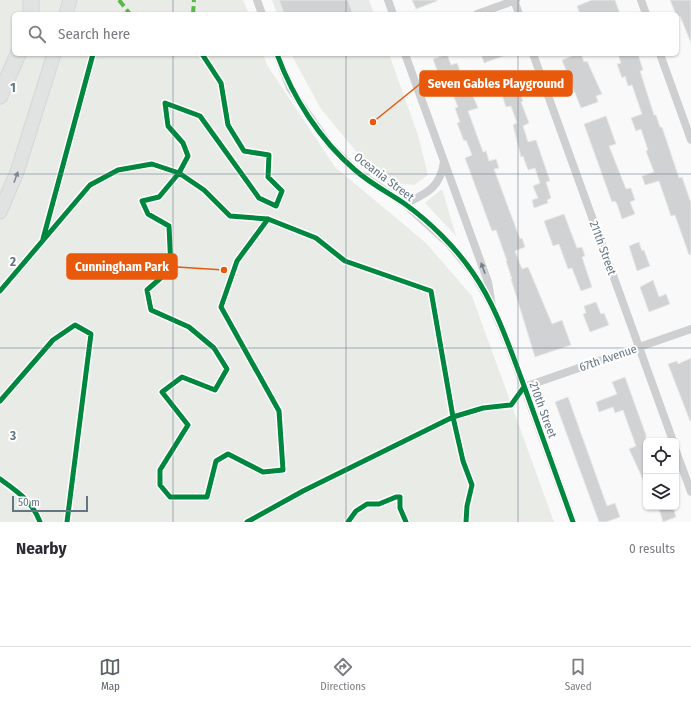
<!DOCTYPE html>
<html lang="en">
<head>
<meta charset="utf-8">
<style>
  :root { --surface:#fff; --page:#f7f7f7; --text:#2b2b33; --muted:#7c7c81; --line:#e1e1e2; --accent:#5c6169 }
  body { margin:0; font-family:"Fira Sans Condensed",sans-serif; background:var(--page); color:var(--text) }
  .controls { position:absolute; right:12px; bottom:12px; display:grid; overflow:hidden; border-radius:6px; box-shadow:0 1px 3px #0004 }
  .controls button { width:36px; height:36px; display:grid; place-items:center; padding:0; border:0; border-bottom:1px solid var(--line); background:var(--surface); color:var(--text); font:20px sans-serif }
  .scale { position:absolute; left:12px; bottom:10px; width:76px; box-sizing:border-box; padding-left:4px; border:2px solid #657683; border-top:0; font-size:11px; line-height:14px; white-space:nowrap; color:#657683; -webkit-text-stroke:3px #fff; paint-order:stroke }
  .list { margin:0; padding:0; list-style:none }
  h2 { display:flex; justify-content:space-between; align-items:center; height:52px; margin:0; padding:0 16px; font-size:17px }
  h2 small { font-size:13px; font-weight:400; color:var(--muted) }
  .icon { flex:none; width:22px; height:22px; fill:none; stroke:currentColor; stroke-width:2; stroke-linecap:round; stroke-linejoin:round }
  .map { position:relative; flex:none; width:691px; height:522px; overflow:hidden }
  .search { position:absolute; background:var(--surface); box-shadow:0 1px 3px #0004; left:12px; right:12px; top:12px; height:44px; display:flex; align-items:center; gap:10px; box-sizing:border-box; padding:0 14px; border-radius:6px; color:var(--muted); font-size:15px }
  .sheet { height:124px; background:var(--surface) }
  nav { display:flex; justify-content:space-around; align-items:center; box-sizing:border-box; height:56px; border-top:1px solid var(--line); background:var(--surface); font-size:11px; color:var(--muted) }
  nav a { display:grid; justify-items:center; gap:2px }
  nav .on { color:var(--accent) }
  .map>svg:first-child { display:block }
  .built { fill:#e8e9e9 }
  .green { fill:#e8ebe6 }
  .building { fill:#d0d2d3; stroke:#e8e8e8 }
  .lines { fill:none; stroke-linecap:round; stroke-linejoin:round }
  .primary-casing { stroke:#d5d6d7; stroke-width:15 }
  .highway-casing { stroke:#d5d6d6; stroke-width:17 }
  .street { stroke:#cecfd0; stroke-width:8 }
  .primary { stroke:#e1e2e2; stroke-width:13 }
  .highway { stroke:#e1e2e2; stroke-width:15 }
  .quiet { stroke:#58b947; stroke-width:4; stroke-dasharray:8 4; stroke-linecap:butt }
  .cycleway-casing { stroke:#fff; stroke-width:8 }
  .cycleway { stroke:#00873e; stroke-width:5 }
  .oneway { fill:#7e8c96 }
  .oneway2 { fill:#707f8b }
  .grid { fill:none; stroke:#657683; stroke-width:1; stroke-opacity:0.55 }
  .labels { text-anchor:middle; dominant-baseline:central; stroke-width:4; stroke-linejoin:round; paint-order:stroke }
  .street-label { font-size:12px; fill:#657683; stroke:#fff }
  .grid-label { font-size:13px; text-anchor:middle; font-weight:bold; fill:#657683; stroke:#fff; stroke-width:4; stroke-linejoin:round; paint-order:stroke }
  .leader { fill:none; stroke:#e8590c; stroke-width:1.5 }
  .callout-dot { fill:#e8590c; stroke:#fff; stroke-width:1.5 }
  .callout { fill:#e8590c; stroke:#e8590c; stroke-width:1.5 }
  .callout-label { font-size:13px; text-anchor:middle; font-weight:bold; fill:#fff }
</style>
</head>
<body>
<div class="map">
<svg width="691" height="522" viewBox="0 0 691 522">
  <rect width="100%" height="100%" fill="#f9f9f9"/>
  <path class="built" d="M272,0H369L374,14H277Z"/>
  <path class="green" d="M0,0H243L249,14H14V54H263L267,65L335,167L426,243L472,296L554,522H0Z
    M291,54H389L418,135L428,175L414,185L395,183L360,156L321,109Z
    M442,189L456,236L425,203Z"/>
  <path class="building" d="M279,0H348L353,14H284Z
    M412,0H437V1L416,9Z
    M592,0H615L620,14H580L577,6Z
    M670,0H691V43L680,16L677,17Z
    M447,54L451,65L457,63L460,71L454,73L460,91L491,79L494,89L473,96L478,108L468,111L483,152L486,151L489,161L496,159L499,168L494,169L520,239L522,238L525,247L515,251L522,269L528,267L552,324L562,320L571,345L535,357L511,279H512L506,261H507L496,230L492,231L486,215L465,158L472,155L466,140L464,141L457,123L460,122L455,108L458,107L449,85L443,87L433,59Z
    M481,54H506V55L484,63Z
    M577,54H581L584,62L587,61L602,94L596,96L598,102L581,108L562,60Z
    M618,54H638L643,70L640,71L654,115H656L660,127H662L679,178L682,177L691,203V254L689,255L675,215L671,216L659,181L645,185L642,176L654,172L646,151L648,150L641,129L636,131L631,118L642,114L632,85L628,86L625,76L622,78L617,64L621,63Z
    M514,77L517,85L520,84L523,92L520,93L523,101L521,102L529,123L523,126L528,142L536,140L550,181L546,182L551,198L547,200L548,203L534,208L532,200L538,198L533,186L540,183L535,168L528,170L523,156L521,157L513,125L517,123L511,106L506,107L498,83Z
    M606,116L616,144L609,146L626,189L631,188L635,200L630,202L635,214L622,219L617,204L615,201L612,202L584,124Z
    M564,214L577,248L582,247L585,256L582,257L592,287L581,291L572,268L568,269L559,244L553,246L544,221Z
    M639,242L642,251L644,250L650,266L637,271L629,246Z
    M653,280L659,297L666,294L670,304L649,312L640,287Z
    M596,302L601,314L604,313L609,325L590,332L583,314L586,313L584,306Z
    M691,358V421H690L668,364L677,361L678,364Z
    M625,377L646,435V486L629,449L636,446L623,410L615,413L613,407L599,412L596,402L617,394L612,382Z
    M568,397L607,506L615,503L620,517L606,522H599L555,402Z
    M665,507H673L676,517L663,522L659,509Z"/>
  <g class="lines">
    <g class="primary-casing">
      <path id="primary" d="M66,14L70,0
        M0,212L17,172L54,54"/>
    </g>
    <g class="highway-casing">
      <path id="highway" d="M31,14V0
        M0,96L18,54"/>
    </g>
    <path class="street" d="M257,0L262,14
      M388,0L393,14
      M514,0L519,14
      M641,0L646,14
      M477,14L516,0
      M277,54L290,88L328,143L356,171L405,204L449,244L473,273L490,302
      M405,54L488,282L492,306L509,346L573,522
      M533,54L673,441
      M660,54L691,140
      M405,204C427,193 440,188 444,162
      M524,387L691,329
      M676,451L691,492"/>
    <use href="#primary" class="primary"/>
    <use href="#highway" class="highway"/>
    <path class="quiet" d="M119,0L130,14
      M193,14L194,0"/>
    <g class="cycleway-casing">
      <path id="cycleway" d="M202,54L221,83L228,125L244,151L269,155L268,177L282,191L276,206L259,198L200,116L165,103L168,126L183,143L188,156L179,173L159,197L142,201L148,214L169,226L171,269L147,290L151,310L189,327L214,348L227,369L215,390L182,377L162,392L188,425L160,470V485L170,497H207L216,461L228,454L263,472L283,470L279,411L221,307L237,261L268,219
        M277,54C293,98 320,140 355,170C371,184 389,193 405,204C430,222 456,248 473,273C496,306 509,346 523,383C540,429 556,476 573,522
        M43,239L93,54
        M0,291L90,185L118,170L152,164L179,173L204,190L230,216L268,219L316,238L345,261L431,291L453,417L463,461L472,485L467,506L466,522
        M0,401L53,340L75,325L91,334L67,522
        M0,479C18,492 32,501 40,522
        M247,522L303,491L453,417L483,408L511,405L524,387
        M348,522L356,511L367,504H379L396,497H400V508L406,522"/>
    </g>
    <use href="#cycleway" class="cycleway"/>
  </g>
  <defs><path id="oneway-solid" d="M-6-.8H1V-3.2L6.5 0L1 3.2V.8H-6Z"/></defs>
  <use class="oneway" href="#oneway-solid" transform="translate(16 177) rotate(-70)"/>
  <use class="oneway2" href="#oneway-solid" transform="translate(483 268) rotate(-110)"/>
  <path class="grid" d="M173,0V14M346,0V14M518,0V14M173,54V522M346,54V522M518,54V522M0,174H691M0,348H691"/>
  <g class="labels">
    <g class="street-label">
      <text transform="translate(384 177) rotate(37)">Oceania Street</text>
      <text transform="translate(603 248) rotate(70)">211th Street</text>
      <text transform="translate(608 358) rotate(-19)">67th Avenue</text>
      <text transform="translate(543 410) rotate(70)">210th Street</text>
    </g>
  </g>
  <g class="grid-label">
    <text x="13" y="92">1</text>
    <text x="13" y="266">2</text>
    <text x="13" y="440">3</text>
  </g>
  <path class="leader" d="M373 122L420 84M224 270L177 267"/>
  <g class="callout-dot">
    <circle cx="373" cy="122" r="4"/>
    <circle cx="224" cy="270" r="4"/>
  </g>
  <g class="callout">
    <rect x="420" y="71" width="152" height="25" rx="4"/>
    <rect x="67" y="254" width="110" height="25" rx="4"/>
  </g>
  <g class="callout-label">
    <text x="496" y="88">Seven Gables Playground</text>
    <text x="122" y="271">Cunningham Park</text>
  </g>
</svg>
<div class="controls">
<button><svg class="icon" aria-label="locate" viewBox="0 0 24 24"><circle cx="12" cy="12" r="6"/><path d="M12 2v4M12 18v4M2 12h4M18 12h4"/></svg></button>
<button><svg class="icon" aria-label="layers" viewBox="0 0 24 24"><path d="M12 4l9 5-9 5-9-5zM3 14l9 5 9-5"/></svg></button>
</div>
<div class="scale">50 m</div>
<div class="search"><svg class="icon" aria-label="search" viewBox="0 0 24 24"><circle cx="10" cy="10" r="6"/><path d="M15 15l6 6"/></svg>Search here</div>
</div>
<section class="sheet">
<h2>Nearby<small>0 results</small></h2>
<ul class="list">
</ul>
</section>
<nav>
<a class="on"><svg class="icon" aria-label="map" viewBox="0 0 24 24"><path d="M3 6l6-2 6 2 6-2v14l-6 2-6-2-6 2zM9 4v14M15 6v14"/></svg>Map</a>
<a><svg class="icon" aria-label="directions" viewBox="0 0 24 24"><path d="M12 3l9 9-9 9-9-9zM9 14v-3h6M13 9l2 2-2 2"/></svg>Directions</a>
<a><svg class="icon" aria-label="saved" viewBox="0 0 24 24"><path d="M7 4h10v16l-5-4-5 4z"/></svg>Saved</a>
</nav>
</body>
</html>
